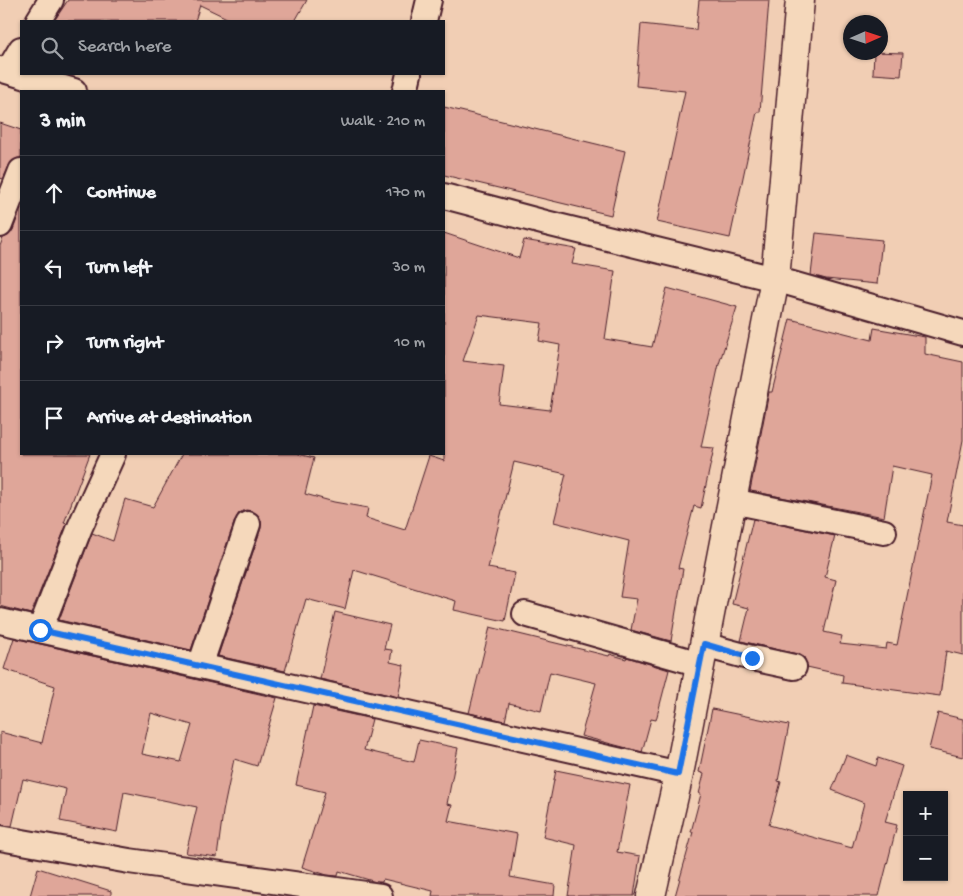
<!DOCTYPE html>
<html lang="en">
<head>
<meta charset="utf-8">
<style>
  :root { --surface:#171b24; --page:#242831; --text:#f1f3f6; --muted:#9ea1a6; --line:#363941 }
  body { margin:0; font-family:"Gochi Hand",sans-serif; background:var(--page); color:var(--text) }
  .controls { position:absolute; right:15px; bottom:15px; display:grid; overflow:hidden; border-radius:0px; box-shadow:0 1px 4px #0004 }
  .controls button { width:45px; height:45px; display:grid; place-items:center; padding:0; border:0; border-bottom:1px solid var(--line); background:var(--surface); color:var(--text); font:25px sans-serif }
  .compass { position:absolute; left:843px; top:15px; width:45px; height:45px; border-radius:50%; background:var(--surface); box-shadow:0 1px 4px #0004; rotate:87deg }
  .stop { position:absolute; width:15px; height:15px; margin:-11px; border:4px solid #1a73e8; border-radius:50%; background:#fff }
  .stop.end { background:#1a73e8; border-color:#fff; box-shadow:0 1px 5px #0008 }
  .list { margin:0; padding:0; list-style:none }
  h2 { display:flex; justify-content:space-between; align-items:center; height:65px; margin:0; padding:0 20px; font-size:21px }
  h2 small { font-size:16px; font-weight:400; color:var(--muted) }
  .list li { display:grid; grid-template-columns:32px 1fr auto; gap:15px; align-items:center; box-sizing:border-box; height:75px; padding:0 20px; border-top:1px solid var(--line) }
  .list b { display:block; font-size:19px; white-space:nowrap }
  .list em { font-size:16px; font-style:normal; color:var(--muted) }
  .icon { flex:none; width:28px; height:28px; fill:none; stroke:currentColor; stroke-width:2; stroke-linecap:round; stroke-linejoin:round }
  .map { position:relative; flex:none; width:963px; height:896px; overflow:hidden }
  .search { position:absolute; background:var(--surface); box-shadow:0 1px 4px #0004; left:20px; top:20px; width:425px; height:55px; display:flex; align-items:center; gap:12px; box-sizing:border-box; padding:0 18px; border-radius:0px; color:var(--muted); font-size:19px }
  .panel { position:absolute; background:var(--surface); box-shadow:0 1px 4px #0004; left:20px; top:90px; width:425px; height:365px; border-radius:0px }
  .map>svg:first-child { display:block }
  .building { fill:#dfa699; stroke:#4a1f2b; fill-rule:evenodd }
  .lines { fill:none; stroke-linecap:round; stroke-linejoin:round }
  .street-casing { stroke:#4a1f2b; stroke-width:28 }
  .secondary-casing { stroke:#4a1f2b; stroke-width:31 }
  .street { stroke:#f5d8bb; stroke-width:24 }
  .secondary { stroke:#f5d8bb; stroke-width:28 }
  .route { stroke:#1a73e8; stroke-width:6 }
</style>
</head>
<body>
<div class="map">
<svg width="963" height="896" viewBox="0 0 963 896">
  <rect width="100%" height="100%" fill="#f1ceb4"/>
  <filter id="ink" filterUnits="userSpaceOnUse"><feTurbulence type="fractalNoise" baseFrequency=".02" numOctaves="2"/><feDisplacementMap in="SourceGraphic" scale="10" xChannelSelector="R" yChannelSelector="G"/><feConvolveMatrix kernelMatrix="1 2 1 2 8 2 1 2 1" color-interpolation-filters="sRGB"/></filter>
  <g filter="url(#ink)">
    <path class="building" d="M68,0H307L295,21H233L200,5L195,21H54Z
      M699,0H769L760,112H757L730,238L657,222L685,91L636,86L641,24L696,30Z
      M874,52L903,53L901,76L873,74Z
      M444,107L625,151L611,215L444,175Z
      M0,123L21,130V158L12,161L3,179L0,178Z
      M21,208V454H90L64,523L67,524L31,614L0,606V246L3,238L9,235L13,230Z
      M444,233L519,258L524,240L576,249L572,264L615,271L605,339L652,347L667,288L737,307L719,364L701,447L714,448L701,508L694,506L678,568L683,569L671,641L631,630L637,599L620,597L629,541L554,522L566,474L514,462L488,568L515,573L505,621L454,610L456,601L354,570L345,609L306,599L285,671L218,656L261,528V521L258,515L252,511L246,510L239,513L235,520L191,650L59,620L92,533L113,541L125,499L153,507L182,454H298L314,458L305,494L334,502L368,508L366,518L405,530L429,456L444,461ZM479,315L542,323L539,341L560,345L550,410L499,404L504,366L463,361Z
      M816,233L882,240L877,284L826,279L811,275Z
      M790,319L872,340L874,328L925,337V354L963,362V440L947,522L963,525V655L946,651L940,696L842,683L843,675L807,667L804,657L797,654L741,641L749,608L732,604L753,519L835,536L825,577L836,580L824,632L842,636L840,644L886,649L887,643L897,645L932,475L892,466L884,517L750,491L769,392H772Z
      M335,612L390,625L384,649L392,650L390,662L404,665L398,697L320,679Z
      M490,627L609,656L610,654L626,659L627,657L669,670L656,720L651,719L642,752L581,736L596,683L550,672L541,711L509,703L505,721L469,713Z
      M14,638L277,698L257,766L234,759L223,812L217,857L186,853L197,807L124,792L117,832L60,821L66,789L23,779L12,826L0,825V732L42,743L55,686L4,669ZM151,713L192,725L181,762L142,754Z
      M313,706L372,719L364,750L414,762L419,740L458,748L447,804L452,805L448,821L517,834L510,877L555,885L554,896H432L433,891L383,879L382,882H376L339,871L338,876L327,875L302,867L325,792L296,785Z
      M712,709L789,725L778,781L781,782L769,825L852,848L864,803L832,790L846,755L876,766L878,758L902,766L885,822L897,825L879,896H675L693,832H691L701,794H699L704,774L699,772Z
      M938,713L963,719V757L929,749Z
      M556,770L630,785L617,852L640,856L634,896H568L576,845L543,837Z
      M38,868L111,891V896H30Z"/>
    <g class="lines">
      <g class="street-casing">
        <path id="street" d="M38,21L51,0
          M424,21L429,0
          M0,69L74,91
          M8,71L21,49
          M405,91L409,74
          M444,196L546,223L775,279L963,333
          M0,225L21,171
          M732,501L884,532
          M525,614L700,664
          M0,621L679,774
          M40,630L80,527L113,454
          M704,645L752,658L794,667
          M200,666L248,524
          M0,838L129,861L380,896"/>
      </g>
      <g class="secondary-casing">
        <path id="secondary" d="M651,896L679,774L775,279L800,0"/>
      </g>
      <use href="#street" class="street"/>
      <use href="#secondary" class="secondary"/>
    </g>
  </g>
  <g class="lines" filter="url(#ink)">
    <path class="route" d="M40,630L678,774L704,644L752,658"/>
  </g>
</svg>
<div class="controls">
<button>+</button>
<button>−</button>
</div>
<svg class="compass" viewBox="-18 -18 36 36"><path d="M0-13l5 13h-10z" fill="#e53935"/><path d="M0 13l5-13h-10z" fill="#9ea1a6"/></svg>
<div class="stop" style="left:40px;top:630px"></div>
<div class="stop end" style="left:752px;top:658px"></div>
<div class="search"><svg class="icon" aria-label="search" viewBox="0 0 24 24"><circle cx="10" cy="10" r="6"/><path d="M15 15l6 6"/></svg>Search here</div>
<section class="panel">
<h2>3 min<small>Walk · 210 m</small></h2>
<ul class="list">
<li><svg class="icon" aria-label="ahead" viewBox="0 0 24 24"><path d="M12 20V5M6 11l6-6 6 6"/></svg><div><b>Continue</b></div><em>170 m</em></li>
<li><svg class="icon" aria-label="left" viewBox="0 0 24 24"><path d="M17 20v-9H6M10 6l-5 5 5 5"/></svg><div><b>Turn left</b></div><em>30 m</em></li>
<li><svg class="icon" aria-label="right" viewBox="0 0 24 24"><path d="M7 20v-9h11M14 6l5 5-5 5"/></svg><div><b>Turn right</b></div><em>10 m</em></li>
<li><svg class="icon" aria-label="arrive" viewBox="0 0 24 24"><path d="M6 21V4h12l-3 4 3 4H6"/></svg><div><b>Arrive at destination</b></div></li>
</ul>
</section>
</div>
</body>
</html>
